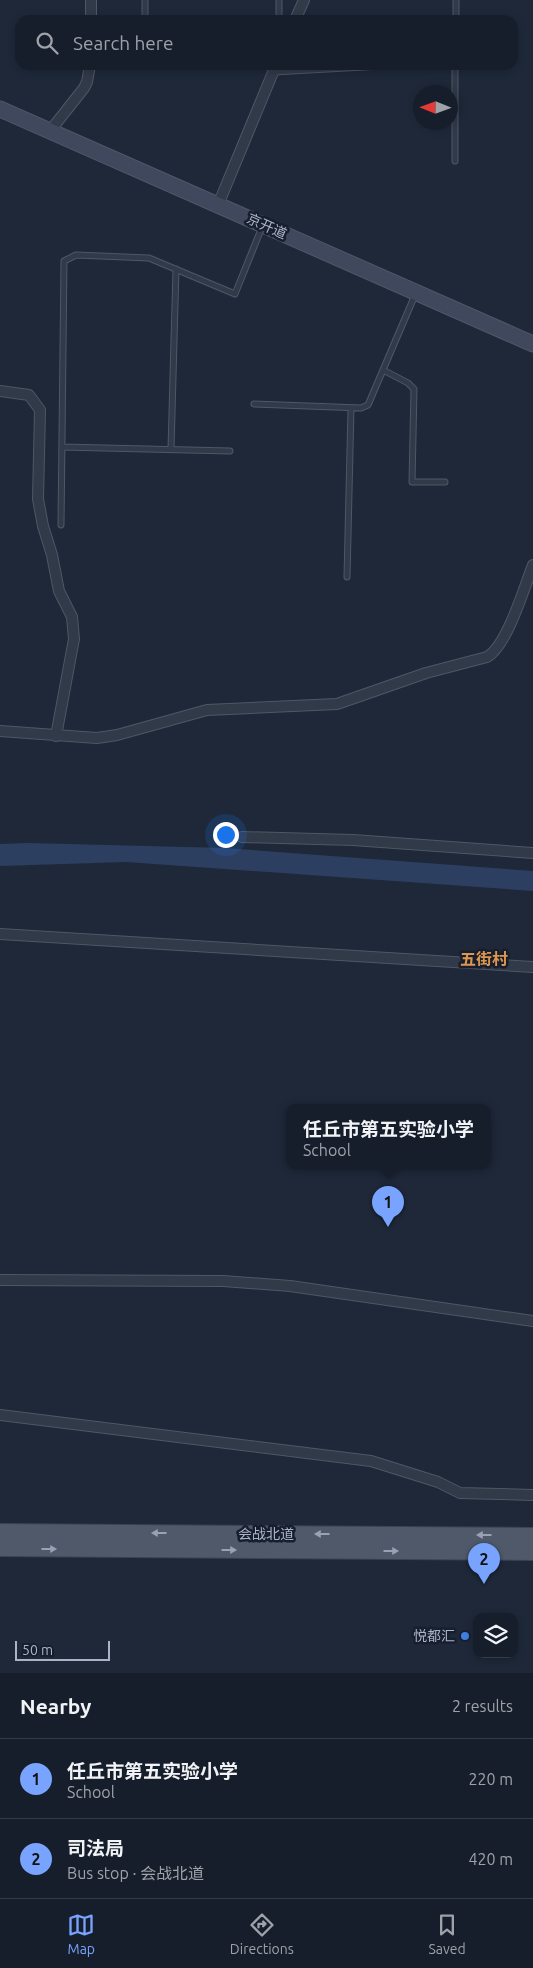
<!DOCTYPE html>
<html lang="en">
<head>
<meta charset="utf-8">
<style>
  :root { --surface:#161e2b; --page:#232b37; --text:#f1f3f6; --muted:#9ea2a9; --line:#353c47; --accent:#78a3ff }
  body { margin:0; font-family:Ubuntu,"Noto Sans SC",sans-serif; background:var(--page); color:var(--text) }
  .controls { position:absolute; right:15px; bottom:15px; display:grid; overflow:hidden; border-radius:10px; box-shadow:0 2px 8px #0003 }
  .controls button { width:45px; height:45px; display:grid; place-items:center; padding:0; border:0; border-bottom:1px solid var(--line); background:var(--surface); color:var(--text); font:25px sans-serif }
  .compass { position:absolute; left:413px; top:85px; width:45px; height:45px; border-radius:50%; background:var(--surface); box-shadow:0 2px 8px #0003; rotate:271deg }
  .scale { position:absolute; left:15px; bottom:12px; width:95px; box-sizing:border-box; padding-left:5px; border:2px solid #abb4c6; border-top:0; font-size:14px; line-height:18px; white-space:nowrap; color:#abb4c6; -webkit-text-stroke:4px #171f2e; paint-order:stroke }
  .you { position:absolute; left:225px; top:834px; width:18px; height:18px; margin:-12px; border:4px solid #fff; border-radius:50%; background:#1a73e8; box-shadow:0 0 0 8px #1a73e833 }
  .badge { display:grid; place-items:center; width:32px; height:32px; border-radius:50%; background:var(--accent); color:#111; font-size:16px; font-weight:700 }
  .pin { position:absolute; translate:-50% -41px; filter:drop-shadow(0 1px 2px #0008) }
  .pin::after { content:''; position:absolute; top:26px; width:18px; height:15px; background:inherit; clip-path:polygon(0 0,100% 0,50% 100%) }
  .popup { position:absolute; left:286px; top:1104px; width:205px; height:65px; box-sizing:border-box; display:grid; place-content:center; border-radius:10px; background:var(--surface); filter:drop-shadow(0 1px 4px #0005); font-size:16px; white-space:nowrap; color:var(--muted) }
  .popup b { font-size:19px; color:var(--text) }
  .popup::after { content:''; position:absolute; left:50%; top:100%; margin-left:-10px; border:10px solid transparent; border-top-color:var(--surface) }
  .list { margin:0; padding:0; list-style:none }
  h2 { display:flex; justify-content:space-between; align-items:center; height:65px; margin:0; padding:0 20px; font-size:21px }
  h2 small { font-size:16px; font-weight:400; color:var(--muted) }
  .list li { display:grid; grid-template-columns:32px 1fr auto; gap:15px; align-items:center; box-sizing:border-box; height:80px; padding:0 20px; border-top:1px solid var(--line) }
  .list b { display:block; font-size:19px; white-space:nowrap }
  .list p { margin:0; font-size:16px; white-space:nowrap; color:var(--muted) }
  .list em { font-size:16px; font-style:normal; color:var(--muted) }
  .icon { flex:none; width:28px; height:28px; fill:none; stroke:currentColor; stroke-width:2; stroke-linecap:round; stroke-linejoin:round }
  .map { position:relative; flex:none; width:533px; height:1673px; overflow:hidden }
  .search { position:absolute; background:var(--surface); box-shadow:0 2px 8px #0003; left:15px; right:15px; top:15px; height:55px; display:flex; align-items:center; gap:12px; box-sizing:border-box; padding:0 18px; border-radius:15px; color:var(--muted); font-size:19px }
  .sheet { height:225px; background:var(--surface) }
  nav { display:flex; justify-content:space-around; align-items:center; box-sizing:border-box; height:70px; border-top:1px solid var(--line); background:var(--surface); font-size:14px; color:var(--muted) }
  nav a { display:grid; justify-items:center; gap:2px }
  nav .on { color:var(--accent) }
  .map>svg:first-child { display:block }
  .water { fill:#2d3f60 }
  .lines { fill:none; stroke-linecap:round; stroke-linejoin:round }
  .service-casing { stroke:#4f5767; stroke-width:7 }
  .minor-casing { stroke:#4f5767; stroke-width:12 }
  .secondary-casing { stroke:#4f5767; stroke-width:17 }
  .primary-casing { stroke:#3b4353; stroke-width:18 }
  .service { stroke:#313a49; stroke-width:5 }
  .minor { stroke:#313a49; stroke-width:10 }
  .secondary { stroke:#3f485d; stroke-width:15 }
  .primary { stroke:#4f596a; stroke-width:16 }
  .oneway { fill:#99a2b4 }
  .shop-dot { fill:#3f7fe0; stroke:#171f2e; stroke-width:2 }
  .labels { text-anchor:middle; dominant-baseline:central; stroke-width:5; stroke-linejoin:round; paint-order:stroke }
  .street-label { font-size:14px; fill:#abb4c6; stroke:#171f2e }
  .poi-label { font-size:14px; fill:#abb4c6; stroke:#171f2e; text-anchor:end }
  .quarter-label { font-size:16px; font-weight:bold; fill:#de964f; stroke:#171f2e }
</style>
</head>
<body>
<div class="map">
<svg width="533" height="1673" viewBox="0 0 533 1673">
  <rect width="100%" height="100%" fill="#1e2839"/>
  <path class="water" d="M28,843L225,848L533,871V891L126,862L0,866V844Z"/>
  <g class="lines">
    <g class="service-casing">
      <path id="service" d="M279,0V20
        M145,20V0
        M456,20V0
        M274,72L400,65
        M455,161V65
        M383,370L408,383L414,389L412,482H445
        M254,404L361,408L368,405L415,295
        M62,447L230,451
        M171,449L176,269
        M61,525L64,261L76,255L149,258L235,294L262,227
        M347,577L351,408"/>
    </g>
    <g class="minor-casing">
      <path id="minor" d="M91,20V0
        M295,20L304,0
        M50,131L84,88L87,82L90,65
        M218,205L276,65
        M0,391L29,395L40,410L38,499L43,526L52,555L59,591L72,617L74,639L56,736
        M0,731L97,738L117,735L207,710L337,704L426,673L487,657C507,646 524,588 533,565
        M242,837L353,840L533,853
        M0,934L533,967
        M0,1280L223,1281L290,1286L533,1321
        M0,1415L371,1461L438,1482L460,1493L533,1495"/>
    </g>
    <g class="secondary-casing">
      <path id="secondary" d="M0,109L533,344"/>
    </g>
    <g class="primary-casing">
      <path id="primary" d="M0,1532L533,1536
        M0,1548L533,1552"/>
    </g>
    <use href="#service" class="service"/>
    <use href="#minor" class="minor"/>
    <use href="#secondary" class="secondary"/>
    <use href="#primary" class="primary"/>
  </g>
  <defs><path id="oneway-solid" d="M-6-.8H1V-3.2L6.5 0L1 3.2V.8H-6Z" transform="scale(1.25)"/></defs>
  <g class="oneway">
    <use href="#oneway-solid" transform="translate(159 1533) rotate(-180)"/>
    <use href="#oneway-solid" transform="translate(322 1534) rotate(-180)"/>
    <use href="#oneway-solid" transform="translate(484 1535) rotate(-180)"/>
    <use href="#oneway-solid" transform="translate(49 1549)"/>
    <use href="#oneway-solid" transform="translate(229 1550)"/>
    <use href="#oneway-solid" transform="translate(391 1551)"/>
  </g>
  <circle class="shop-dot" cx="465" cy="1636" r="5"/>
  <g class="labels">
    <g class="street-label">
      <text transform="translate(267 226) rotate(24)">京开道</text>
      <text x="266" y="1534">会战北道</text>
    </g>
    <g class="poi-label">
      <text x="455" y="1636">悦都汇</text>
    </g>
    <g class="quarter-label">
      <text x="484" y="959">五街村</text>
    </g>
  </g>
</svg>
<div class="controls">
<button><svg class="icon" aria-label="layers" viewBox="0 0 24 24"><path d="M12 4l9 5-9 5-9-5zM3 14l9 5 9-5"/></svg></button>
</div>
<svg class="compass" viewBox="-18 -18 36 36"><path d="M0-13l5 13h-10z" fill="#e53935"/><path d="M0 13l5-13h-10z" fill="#9ea2a9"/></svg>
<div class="scale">50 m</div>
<div class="you"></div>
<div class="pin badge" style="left:388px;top:1227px">1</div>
<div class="popup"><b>任丘市第五实验小学</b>School</div>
<div class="pin badge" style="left:484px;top:1584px">2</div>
<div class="search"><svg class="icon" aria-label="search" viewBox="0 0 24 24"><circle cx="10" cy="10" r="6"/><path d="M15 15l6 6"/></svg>Search here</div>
</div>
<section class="sheet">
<h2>Nearby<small>2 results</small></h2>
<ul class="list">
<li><span class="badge">1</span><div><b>任丘市第五实验小学</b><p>School</p></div><em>220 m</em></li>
<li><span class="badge">2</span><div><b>司法局</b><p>Bus stop · 会战北道</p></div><em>420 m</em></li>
</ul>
</section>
<nav>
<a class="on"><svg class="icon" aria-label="map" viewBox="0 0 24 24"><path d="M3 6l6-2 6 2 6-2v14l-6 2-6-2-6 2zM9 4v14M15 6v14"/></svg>Map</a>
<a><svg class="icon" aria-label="directions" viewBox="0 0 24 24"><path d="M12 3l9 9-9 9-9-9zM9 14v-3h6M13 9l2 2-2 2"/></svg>Directions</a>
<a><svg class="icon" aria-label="saved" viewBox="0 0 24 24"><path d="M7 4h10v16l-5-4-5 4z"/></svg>Saved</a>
</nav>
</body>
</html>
